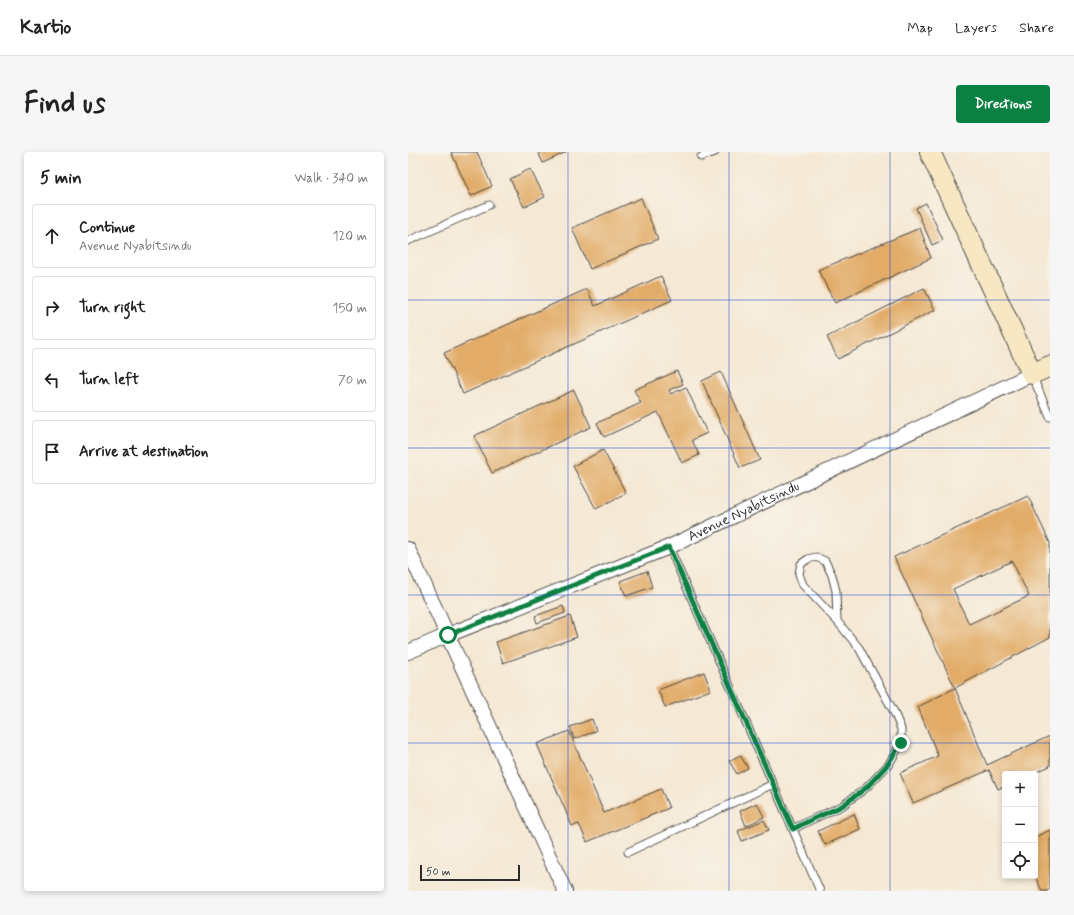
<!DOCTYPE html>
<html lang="en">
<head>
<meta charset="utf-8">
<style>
  :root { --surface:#fff; --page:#f6f6f6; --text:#222; --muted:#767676; --line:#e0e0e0; --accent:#0b8043 }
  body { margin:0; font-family:Mynerve,sans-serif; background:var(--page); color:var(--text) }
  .controls { position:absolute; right:12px; bottom:12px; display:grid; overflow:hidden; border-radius:4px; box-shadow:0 2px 6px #0003 }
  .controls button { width:36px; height:36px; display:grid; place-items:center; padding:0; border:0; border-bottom:1px solid var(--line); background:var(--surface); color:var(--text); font:20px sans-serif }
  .scale { position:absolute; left:12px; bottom:10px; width:100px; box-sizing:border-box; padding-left:4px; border:2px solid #2b2b2b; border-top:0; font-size:11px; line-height:14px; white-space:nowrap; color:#2b2b2b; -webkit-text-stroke:3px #f7f3e8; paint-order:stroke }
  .stop { position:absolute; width:12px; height:12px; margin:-9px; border:3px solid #0b8043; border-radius:50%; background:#fff }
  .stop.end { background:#0b8043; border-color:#fff; box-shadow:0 1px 4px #0008 }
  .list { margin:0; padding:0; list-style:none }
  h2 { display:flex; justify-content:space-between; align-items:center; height:52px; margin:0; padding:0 16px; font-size:17px }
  h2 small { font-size:13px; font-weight:400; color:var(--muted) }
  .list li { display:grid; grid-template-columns:26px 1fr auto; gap:12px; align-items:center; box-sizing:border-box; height:64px; margin:0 8px 8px; padding:0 8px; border:1px solid var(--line); border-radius:4px }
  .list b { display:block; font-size:15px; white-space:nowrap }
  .list p { margin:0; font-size:13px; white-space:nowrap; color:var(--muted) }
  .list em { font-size:13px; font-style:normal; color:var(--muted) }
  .icon { flex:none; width:22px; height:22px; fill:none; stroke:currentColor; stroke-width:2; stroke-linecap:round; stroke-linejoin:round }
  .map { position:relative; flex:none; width:642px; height:739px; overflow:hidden; border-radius:4px }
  header { display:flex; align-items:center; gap:24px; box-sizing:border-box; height:56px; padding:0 20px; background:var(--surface); border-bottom:1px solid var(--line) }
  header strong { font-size:19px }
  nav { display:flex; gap:22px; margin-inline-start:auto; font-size:14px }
  .intro { display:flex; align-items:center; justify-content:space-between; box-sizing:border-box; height:96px; padding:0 24px }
  h1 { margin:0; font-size:28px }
  .button { padding:10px 18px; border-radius:4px; background:var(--accent); color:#fff; font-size:14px; font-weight:700 }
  main { display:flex; gap:24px; padding:0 24px }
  aside { flex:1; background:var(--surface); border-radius:4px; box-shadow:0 2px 6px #0003 }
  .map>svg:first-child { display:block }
  .building { fill:#e2ac68; fill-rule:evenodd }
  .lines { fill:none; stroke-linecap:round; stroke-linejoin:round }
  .lane-casing { stroke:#494744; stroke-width:9 }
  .street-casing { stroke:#494744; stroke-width:16 }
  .secondary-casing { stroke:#494744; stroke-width:22 }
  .lane { stroke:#fff; stroke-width:7 }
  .street { stroke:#fff; stroke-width:14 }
  .secondary { stroke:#f7e8c3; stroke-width:20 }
  .route { stroke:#0b8043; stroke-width:5 }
  .grid { fill:none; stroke:#1d4ed8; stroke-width:1; stroke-opacity:0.55 }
  .labels { text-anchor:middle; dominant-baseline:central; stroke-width:3.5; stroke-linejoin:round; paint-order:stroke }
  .street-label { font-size:14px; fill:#2b2b2b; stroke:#f7f3e8 }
</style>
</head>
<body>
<header>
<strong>Kartio</strong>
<nav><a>Map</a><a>Layers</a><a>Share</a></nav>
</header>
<div class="intro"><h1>Find us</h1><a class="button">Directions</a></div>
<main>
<aside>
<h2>5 min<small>Walk · 340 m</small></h2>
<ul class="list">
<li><svg class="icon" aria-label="ahead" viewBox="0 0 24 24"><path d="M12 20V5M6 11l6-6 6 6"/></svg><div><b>Continue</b><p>Avenue Nyabitsindu</p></div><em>120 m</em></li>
<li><svg class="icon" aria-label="right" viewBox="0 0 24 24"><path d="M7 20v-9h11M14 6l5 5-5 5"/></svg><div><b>Turn right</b></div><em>150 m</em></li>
<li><svg class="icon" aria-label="left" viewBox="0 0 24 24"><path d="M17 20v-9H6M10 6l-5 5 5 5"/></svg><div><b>Turn left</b></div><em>70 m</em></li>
<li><svg class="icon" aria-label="arrive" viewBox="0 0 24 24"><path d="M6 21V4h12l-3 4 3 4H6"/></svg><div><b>Arrive at destination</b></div></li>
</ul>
</aside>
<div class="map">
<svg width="642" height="739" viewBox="0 0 642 739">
  <rect width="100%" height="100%" fill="#f7f3e8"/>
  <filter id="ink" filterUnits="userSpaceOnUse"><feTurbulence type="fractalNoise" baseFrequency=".025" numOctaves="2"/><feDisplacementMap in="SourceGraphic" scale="8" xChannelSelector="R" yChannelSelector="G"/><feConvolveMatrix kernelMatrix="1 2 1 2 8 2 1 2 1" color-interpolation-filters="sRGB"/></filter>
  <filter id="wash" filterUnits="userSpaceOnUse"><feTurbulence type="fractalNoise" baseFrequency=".012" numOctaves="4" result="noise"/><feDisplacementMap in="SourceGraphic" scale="16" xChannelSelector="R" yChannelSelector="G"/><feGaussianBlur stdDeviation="0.9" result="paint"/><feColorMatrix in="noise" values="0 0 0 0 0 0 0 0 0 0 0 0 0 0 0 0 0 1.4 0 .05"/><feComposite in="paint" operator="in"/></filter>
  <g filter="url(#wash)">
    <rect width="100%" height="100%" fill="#f5e8d4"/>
    <g id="blocks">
      <path class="building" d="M43,0H69L84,34L63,44Z
        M130,0H158L135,11Z
        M122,17L137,45L116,55L102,27Z
        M233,46L250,87L182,117L164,76Z
        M518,51L535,88L524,93L508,56Z
        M512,76L523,106L427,151L410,118Z
        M253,124L264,148L55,242L36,201L179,137L187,154Z
        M516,136L527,158L430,207L419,185Z
        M269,219L275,232L261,238L263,242L278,235L299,281L284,288L291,303L274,311L250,260L196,285L189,271L233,251L226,238Z
        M313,220L352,308L332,316L294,229Z
        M166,238L183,275L84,321L66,284Z
        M195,298L218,341L188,357L165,314Z
        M620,344L642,391V485L547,536L486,405ZM604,409L621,444L561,472L545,437Z
        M239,419L244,435L218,444L212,429Z
        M155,454L157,461L129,471L127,464Z
        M162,464L169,485L95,511L88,490Z
        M296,520L303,538L257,555L250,538Z
        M547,536L579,613L642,584V614L624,622H597V634L590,637L581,618L505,651L492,621L530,604L510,555Z
        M184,567L188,579L166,587L162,575Z
        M161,579L196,661L253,637L261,656L179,690L171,672L164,674L129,592Z
        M332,603L340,616L329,622L321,609Z
        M349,651L356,665L338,674L332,659Z
        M446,662L452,677L417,693L410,679Z
        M356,668L361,678L334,689L330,679Z
        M642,678V739H634L627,724V685Z"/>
    </g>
  </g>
  <g filter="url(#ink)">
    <use href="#blocks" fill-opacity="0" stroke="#494744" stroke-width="1"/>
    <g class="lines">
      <g class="lane-casing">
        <path id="lane" d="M293,5L307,0
          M0,89L81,53
          M624,223L642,265
          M261,395L412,739
          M385,677L405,667L434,654L459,635L481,612L493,591V577L486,560L451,496L429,469L395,433L391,422L393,412L400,407L408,405L417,409L424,423L428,439L429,469
          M220,700L365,632"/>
      </g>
      <g class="street-casing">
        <g id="street">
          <path d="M0,397L157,739"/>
          <path id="s1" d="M0,500L40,483L261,395L624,222"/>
        </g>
      </g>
      <g class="secondary-casing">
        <path id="secondary" d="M522,0L624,222L642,214"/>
      </g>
      <use href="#lane" class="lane"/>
      <use href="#street" class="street"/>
      <use href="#secondary" class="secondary"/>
    </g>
  </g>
  <g class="lines" filter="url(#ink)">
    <path class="route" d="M40,483L261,395L385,677L405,667L434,654L459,635L480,612L493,591"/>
  </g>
  <path class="grid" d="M160,0V739M321,0V739M482,0V739M0,148H642M0,296H642M0,443H642M0,591H642"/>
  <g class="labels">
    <g class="street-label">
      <text stroke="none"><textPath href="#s1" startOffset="364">Avenue Nyabitsindu</textPath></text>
    </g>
  </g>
</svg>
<div class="controls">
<button>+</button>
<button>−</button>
<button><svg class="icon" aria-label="locate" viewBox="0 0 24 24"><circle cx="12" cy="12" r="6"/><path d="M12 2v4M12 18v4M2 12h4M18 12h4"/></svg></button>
</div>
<div class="scale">50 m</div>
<div class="stop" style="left:40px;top:483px"></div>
<div class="stop end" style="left:493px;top:591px"></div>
</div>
</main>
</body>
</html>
